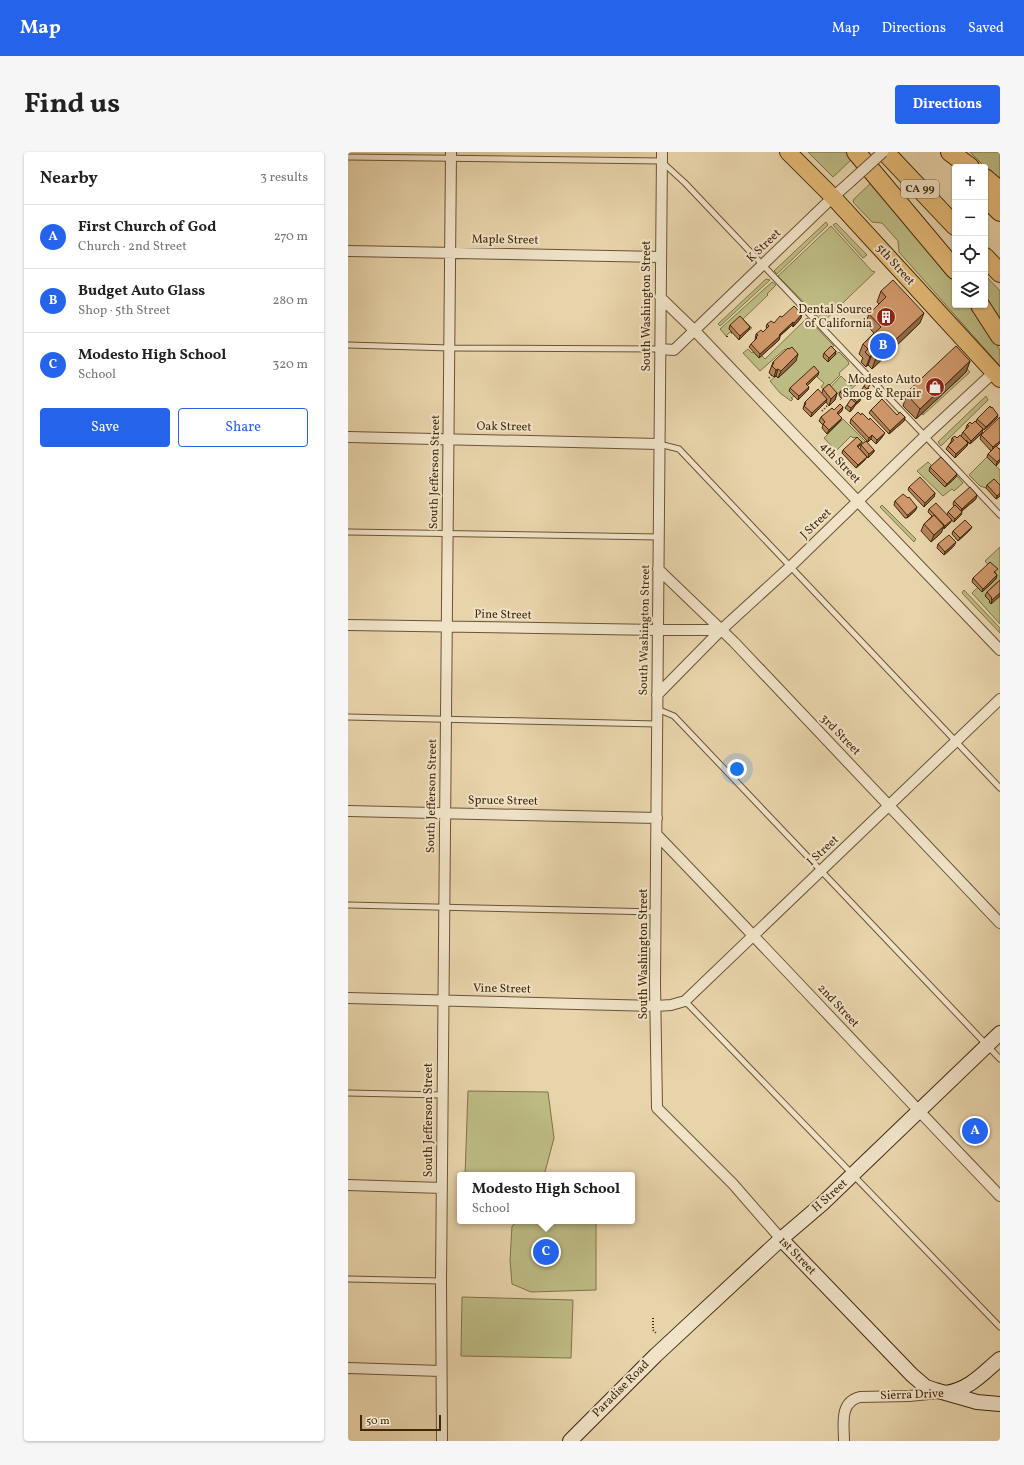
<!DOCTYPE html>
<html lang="en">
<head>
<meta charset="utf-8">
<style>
  :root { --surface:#fff; --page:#f6f6f6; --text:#222; --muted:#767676; --line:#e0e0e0; --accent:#2563eb }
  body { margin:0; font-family:Vollkorn,serif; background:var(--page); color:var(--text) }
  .controls { position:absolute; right:12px; top:12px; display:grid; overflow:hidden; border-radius:4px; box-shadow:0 1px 3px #0004 }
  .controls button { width:36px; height:36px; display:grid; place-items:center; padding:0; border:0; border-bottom:1px solid var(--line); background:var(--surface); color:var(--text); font:20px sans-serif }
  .scale { position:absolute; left:12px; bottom:10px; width:81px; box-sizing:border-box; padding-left:4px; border:2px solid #42280b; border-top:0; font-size:11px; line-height:14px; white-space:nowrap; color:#42280b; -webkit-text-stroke:3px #f0e3c8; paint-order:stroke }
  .you { position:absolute; left:389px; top:617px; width:14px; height:14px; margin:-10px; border:3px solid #fff; border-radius:50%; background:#1a73e8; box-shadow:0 0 0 6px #1a73e833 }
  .badge { display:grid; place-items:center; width:26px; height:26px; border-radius:50%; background:var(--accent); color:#fff; font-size:13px; font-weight:700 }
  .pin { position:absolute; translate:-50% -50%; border:2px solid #fff; box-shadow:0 1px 4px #0006 }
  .popup { position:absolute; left:109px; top:1020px; width:178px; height:52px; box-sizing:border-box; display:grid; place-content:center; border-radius:4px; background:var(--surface); filter:drop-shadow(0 1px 3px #0005); font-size:13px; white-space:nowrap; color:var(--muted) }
  .popup b { font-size:15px; color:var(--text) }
  .popup::after { content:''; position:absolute; left:50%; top:100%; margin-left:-8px; border:8px solid transparent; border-top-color:var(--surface) }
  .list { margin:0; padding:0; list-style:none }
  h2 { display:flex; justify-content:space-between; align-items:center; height:52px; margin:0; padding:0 16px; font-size:17px }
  h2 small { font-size:13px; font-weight:400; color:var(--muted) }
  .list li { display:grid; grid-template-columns:26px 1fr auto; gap:12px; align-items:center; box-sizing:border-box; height:64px; padding:0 16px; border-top:1px solid var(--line) }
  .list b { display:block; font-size:15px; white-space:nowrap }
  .list p { margin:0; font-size:13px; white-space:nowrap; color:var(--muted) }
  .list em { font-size:13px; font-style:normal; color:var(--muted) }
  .actions { display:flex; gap:8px; padding:12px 16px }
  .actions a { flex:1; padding:9px 0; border:1px solid var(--accent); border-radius:4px; text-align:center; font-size:14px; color:var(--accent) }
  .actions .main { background:var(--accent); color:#fff }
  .icon { flex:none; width:22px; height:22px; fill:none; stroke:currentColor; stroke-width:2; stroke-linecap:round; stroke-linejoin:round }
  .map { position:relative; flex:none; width:652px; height:1289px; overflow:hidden; border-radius:4px }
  header { display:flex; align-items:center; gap:24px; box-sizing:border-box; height:56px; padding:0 20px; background:var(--accent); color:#fff }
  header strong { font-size:19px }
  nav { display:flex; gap:22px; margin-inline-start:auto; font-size:14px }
  .intro { display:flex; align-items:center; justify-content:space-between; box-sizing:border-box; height:96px; padding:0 24px }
  h1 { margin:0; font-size:28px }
  .button { padding:10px 18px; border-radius:4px; background:var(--accent); color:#fff; font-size:14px; font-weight:700 }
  main { display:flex; gap:24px; padding:0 24px }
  aside { flex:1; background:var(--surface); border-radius:4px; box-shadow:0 1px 3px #0004 }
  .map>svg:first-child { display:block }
  .green { fill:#bdbb84; stroke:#807248 }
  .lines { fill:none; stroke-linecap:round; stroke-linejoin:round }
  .lane-casing { stroke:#6c5333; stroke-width:7 }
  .street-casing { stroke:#6c5333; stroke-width:12 }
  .secondary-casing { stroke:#42280b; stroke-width:16 }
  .primary-casing { stroke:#42280b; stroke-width:18 }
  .highway-casing { stroke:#42280b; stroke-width:20 }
  .path { stroke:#42280b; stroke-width:2; stroke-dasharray:1 2; stroke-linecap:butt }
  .lane { stroke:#f0e3c8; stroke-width:5 }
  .street { stroke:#f0e3c8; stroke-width:10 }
  .secondary { stroke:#f0e3c8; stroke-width:14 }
  .primary { stroke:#e4ba76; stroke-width:16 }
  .highway { stroke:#e4ba76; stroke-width:18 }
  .street-bridge-casing { stroke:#6c5333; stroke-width:12; stroke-linecap:butt }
  .street-bridge { stroke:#f0e3c8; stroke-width:10 }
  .wall { fill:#b3835c; stroke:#42280b }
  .shaded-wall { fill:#926a4b; stroke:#42280b }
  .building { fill:#d0986b; stroke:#42280b }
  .labels { text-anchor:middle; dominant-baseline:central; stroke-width:4; stroke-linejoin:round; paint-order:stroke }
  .shield { fill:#f0e3c8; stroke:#766044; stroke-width:1 }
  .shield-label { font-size:11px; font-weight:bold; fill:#42280b }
  .street-label { font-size:12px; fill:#42280b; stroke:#f0e3c8 }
  .poi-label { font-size:12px; fill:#42280b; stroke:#f0e3c8; text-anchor:end }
</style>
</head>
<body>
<header>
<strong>Map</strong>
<nav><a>Map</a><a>Directions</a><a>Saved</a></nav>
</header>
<div class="intro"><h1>Find us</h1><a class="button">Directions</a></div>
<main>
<aside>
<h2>Nearby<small>3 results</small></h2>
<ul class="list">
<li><span class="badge">A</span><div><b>First Church of God</b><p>Church · 2nd Street</p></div><em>270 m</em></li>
<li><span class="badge">B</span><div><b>Budget Auto Glass</b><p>Shop · 5th Street</p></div><em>280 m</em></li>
<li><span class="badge">C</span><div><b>Modesto High School</b><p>School</p></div><em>320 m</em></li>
</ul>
<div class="actions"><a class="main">Save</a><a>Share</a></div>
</aside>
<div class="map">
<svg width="652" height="1289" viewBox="0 0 652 1289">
  <rect width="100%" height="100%" fill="#e8d4ab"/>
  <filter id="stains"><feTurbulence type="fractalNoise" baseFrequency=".005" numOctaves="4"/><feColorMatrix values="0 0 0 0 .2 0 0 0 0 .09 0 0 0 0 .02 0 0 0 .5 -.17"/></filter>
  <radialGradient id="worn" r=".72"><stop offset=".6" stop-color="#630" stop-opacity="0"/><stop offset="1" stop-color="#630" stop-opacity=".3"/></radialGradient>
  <path class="green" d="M460,0H498L504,7L485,25Z
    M622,0H652V30Z
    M525,29L607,130V153H623L652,198V214L551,100L550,89L534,71L524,70L505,50L506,47Z
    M478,70L480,73L429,122L426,119Z
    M488,71L519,103L515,106L485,73Z
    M483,74L524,119L527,120L475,170L430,124Z
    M637,123L652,139V172L637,151Z
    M418,127L422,128L372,174L370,172Z
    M424,130L428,133L419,142L420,143L395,167L404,176L401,178L381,177L383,179L378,184L372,177Z
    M459,166L486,194L482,198L487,203L491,200L500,209L501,212L491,221L492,223L477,238L473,235L476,231L469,225L470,223L441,239L446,244L443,246L445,247L443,249L432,241L422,229L428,224L430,226L447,209L437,197L412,219L395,201L400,197L404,201L406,200L411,205L413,203L417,207Z
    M606,203L622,220L575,263L574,262Z
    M493,224L503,234L513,224L515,226L492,248L500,240L496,236L488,243L480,238Z
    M638,244L640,248L593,294L590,290Z
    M495,267L527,299L525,301L517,292L507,285L505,286L503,284L488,299L476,286Z
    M639,305L652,318V338L645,331L638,336L632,334L621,323Z
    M580,310L585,315L597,335L609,324L615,331L606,339L604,337L595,344L569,319Z
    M534,353L568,387L566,390L532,355Z
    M652,395V430L642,449L643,452L652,444V472L624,441L630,435L634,440L648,427L645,424L648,421L637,409Z
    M616,438L652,476V481L614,441Z
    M120,939L200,940L206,986L197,1020L195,1023H117Z
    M170,1069H248V1138L183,1140L164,1132L162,1108L164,1074Z
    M114,1145L225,1148L223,1206L113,1204Z"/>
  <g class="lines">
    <g class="lane-casing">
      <path id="lane" d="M0,5L313,9L337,31L652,363
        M0,193L102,196L312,197
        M311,292L331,297L652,636
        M0,380L311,385
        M309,557L326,564L652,907
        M0,565L309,572
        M0,753L309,760
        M337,849L652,1175
        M0,941L94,943
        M0,1127L93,1129"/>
    </g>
    <g class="street-casing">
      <path id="street" d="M314,0L307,831L309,956L385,1032L433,1087
        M0,99L313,105
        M312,145L347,179L652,498
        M312,197L326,198L485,45L502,30
        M0,285L311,292
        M310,417L386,490L652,771
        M0,473L310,478H373
        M309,543L373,478L442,415L577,284L645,221
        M0,659L309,666
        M309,683C424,802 537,924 652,1044
        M0,846L308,854L323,853L337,849L652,547
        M0,1033L94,1036
        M0,1216L93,1219
        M94,1289L93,1129L103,0
        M496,1289C496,1273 491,1250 512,1245L561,1244L591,1241"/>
    </g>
    <g class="secondary-casing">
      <path id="secondary" d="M433,1087L564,1223L578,1235L587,1238L629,1250L652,1252
        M598,1241C622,1237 634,1222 652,1207
        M222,1289L308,1203L433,1087L474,1052L652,881"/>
    </g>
    <g class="primary-casing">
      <path id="primary" d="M440,0L485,45L652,227"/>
    </g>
    <g class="highway-casing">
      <path id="highway" d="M508,0L607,118
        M537,0L607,74
        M602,0L622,15
        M637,26L652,39
        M637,45L652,60
        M637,105L652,121
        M632,153L652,184"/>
    </g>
    <path class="path" d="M383,181L384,180
      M379,185V184
      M421,226L424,223
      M474,259L479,254
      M305,1166V1178L308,1181"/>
    <use href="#lane" class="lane"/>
    <use href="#street" class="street"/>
    <use href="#secondary" class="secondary"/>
    <use href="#primary" class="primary"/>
    <use href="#highway" class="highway"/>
    <g class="street-bridge-casing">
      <path id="street-bridge" d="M502,30L535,0"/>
    </g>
    <use href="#street-bridge" class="street-bridge"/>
  </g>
  <path class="wall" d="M533,139L572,171L524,217L520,213L518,215L513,210L515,206L511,202L515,192L526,181L517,172L521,162L531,152L529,150Z
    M434,165L453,166L445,175L444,173L432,184L431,188L411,206L401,195L403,192L407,188L408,182L415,180L419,176L418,175L419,172L426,171Z
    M382,173L402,175L401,178L391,188L381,177Z
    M488,199L487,203L480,210L475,205L476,201Z
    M448,209L430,226L428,224L426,225L421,221L425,210Z
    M622,209L618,220L568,267L555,254L560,239Z
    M470,223L459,233L460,238L450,248L441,239L442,236Z
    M516,234L521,236L518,240L514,237Z
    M501,236L500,240L493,246L491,243L492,240Z
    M475,237L489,241L487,248L481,254L478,250L463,265L455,257L457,250L474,241Z
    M505,246L512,249L507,253L506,255L502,260L497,256L499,253L504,248Z
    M643,256L649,266L636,278L628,270L629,267Z
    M486,258L494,259L490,262L492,269L479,282L474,276L475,273L471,269L473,265Z
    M523,258L549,263L557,265L556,269L541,282L521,261Z
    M503,267L535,284L528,292L523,287L520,290L502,271Z
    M624,272L635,277L634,281L622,292L618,288L620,291L619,294L607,306L598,297L600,294L603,290L604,286H609L613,284L615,280L618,277V276L619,273Z
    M633,283L648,294L651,297H652V309L648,314L639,305L640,302L643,299L632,287Z
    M512,293L510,295L517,308L508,316L494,301L495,298Z
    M513,293L525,301L520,306L512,297Z
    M582,315L608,325L597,335L581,319Z
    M639,333L652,344L648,347L638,336Z
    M561,335L587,341L586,345L576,355L560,338Z
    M560,346L569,355L567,359L559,366H557L546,353L547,349Z
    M628,347L614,359L613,363L606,370L603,368L602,371L596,377L595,376L593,381L583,390L573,379L576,372L584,364L580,360L581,357L599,363L600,360L606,354L605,352L606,349Z
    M622,378L610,389L604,382L605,379Z
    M590,392L606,394L596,403L589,396Z
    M648,421V422L649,423L648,427L634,440L624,430L625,426Z
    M652,428L643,452L641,450L642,449L637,444L639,440Z"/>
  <path class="shaded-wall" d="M576,161L572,171L524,217L528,206Z
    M454,162L453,166L445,175L446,171Z
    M445,170L444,173L429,186L431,183Z
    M402,175L401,178L391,188L392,184Z
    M432,184L431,188L411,206L412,202Z
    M488,199L487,203L480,210L481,206Z
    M450,202L448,209L430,226L433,219Z
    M524,202L520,213L518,215L522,205Z
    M622,209L618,220L568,267L572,257Z
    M430,217L428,224L426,225L428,218Z
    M471,220L470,223L457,236L458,232Z
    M461,235L460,238L450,248L451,244Z
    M501,236L500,240L493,246L494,242Z
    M489,241L487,248L481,254L483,247Z
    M513,245L512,249L507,253L509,250Z
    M479,247L478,250L463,265L464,261Z
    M508,251L506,255L502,260L503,256Z
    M495,255L494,259L488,264L489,261Z
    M650,263L649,266L636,278L638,275Z
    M557,265L556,269L541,282L542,279Z
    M494,266L492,269L479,282L481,278Z
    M635,277L634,281L622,292L623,289Z
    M537,281L535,284L528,292L529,288Z
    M524,283L523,287L520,290L521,286Z
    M652,289V291L644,299L645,295Z
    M514,290L512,293L508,298L509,294Z
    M620,291L619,294L607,306L608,302Z
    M526,298L525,301L520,306L521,302Z
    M519,305L517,308L508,316L510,313Z
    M652,307V309L648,314L649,310Z
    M609,322L608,325L597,335L599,332Z
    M587,341L586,345L576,355L577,351Z
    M652,341V344L648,347L649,344Z
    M629,343L628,347L612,360L614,357Z
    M569,355L567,359L559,366L560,363Z
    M614,360L613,363L606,370L607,367Z
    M604,368L602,371L596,377L597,374Z
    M596,374L593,381L583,390L586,383Z
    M624,375L622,378L610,389L612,386Z
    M608,390L606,394L596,403L597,400Z
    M649,423L648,427L634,440L635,437Z
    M652,441V444L643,452L644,448Z"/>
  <path class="building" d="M545,128L576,161L528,206L524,202L522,205L517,200L520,197L515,192L533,175L521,162L538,145L533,139Z
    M446,154L454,162L446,171L445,170L431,183L432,184L412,202L403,192L409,186L408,185L410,183L408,182L413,178L415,180L421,174L419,172L423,169L426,171L432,164L434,165Z
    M392,164L402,175L392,184L382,173Z
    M483,194L488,199L481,206L476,201Z
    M608,194L622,209L572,257L559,243L561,240L560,239Z
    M444,195L450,202L433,219L430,217L428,218L424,214L426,211L425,210L440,196L441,197Z
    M466,214L471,220L458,232L461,235L451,244L442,236Z
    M519,230L522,233L519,237L516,234Z
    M481,232L489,241L483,247L475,237Z
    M499,234L501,236L494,242L492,240Z
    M470,237L479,247L464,261L456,254L458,252L457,250Z
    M509,242L513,245L509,250L505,246Z
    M503,247L508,251L503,256L499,253Z
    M534,247L549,263L552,260L557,265L542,279L523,258Z
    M492,252L495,255L489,261L494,266L481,278L475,272L477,270L473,265L484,256L486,258Z
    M642,254L643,256L644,255L650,263L638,275L629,267Z
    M510,260L513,263L514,261L521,268L522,266L537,281L529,288L524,283L521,286L503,267Z
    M652,265V289L645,295L633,283Z
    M627,269L635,277L623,289L615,280L621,274L619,273L622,270L624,272Z
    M612,283L620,291L608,302L600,294L606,288L604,286L607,284L609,286Z
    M509,285L514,290L509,294L519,305L510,313L495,298Z
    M518,289L526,298L521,302L513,293Z
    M648,294L651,297H652V307L649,310L640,302Z
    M593,305L609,322L599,332L582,315Z
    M572,325L587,341L577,351L561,335Z
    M646,327L652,333V341L649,344L639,333Z
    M622,335L629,343L614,357L606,349Z
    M555,342L560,346L561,345L569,355L560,363H559L547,349Z
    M588,351L604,368L597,374L581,357Z
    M607,353L614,360L607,367L600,360Z
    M586,363L596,374L586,383L576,372Z
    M617,368L624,375L612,386L605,379Z
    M601,383L608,390L597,400L590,392Z
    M642,410L650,417L646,420L649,423L635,437L625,426Z
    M652,428V441L644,448L643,447L644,446L639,440Z"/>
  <defs>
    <g id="building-disc" transform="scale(1)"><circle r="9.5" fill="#8f2418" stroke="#f0e3c8"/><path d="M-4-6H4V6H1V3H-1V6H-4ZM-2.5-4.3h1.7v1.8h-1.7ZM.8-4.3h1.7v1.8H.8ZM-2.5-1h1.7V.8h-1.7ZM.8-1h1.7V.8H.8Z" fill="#fff"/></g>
    <g id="shop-disc" transform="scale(1)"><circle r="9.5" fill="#8f2418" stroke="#f0e3c8"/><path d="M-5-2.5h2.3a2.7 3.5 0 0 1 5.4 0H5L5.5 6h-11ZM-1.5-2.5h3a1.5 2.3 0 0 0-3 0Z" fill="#fff"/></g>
  </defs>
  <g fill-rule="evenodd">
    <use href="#building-disc" x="538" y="165"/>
    <use href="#shop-disc" x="587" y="235"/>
  </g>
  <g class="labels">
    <rect class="shield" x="553" y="28" width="38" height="18" rx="3"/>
    <g class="shield-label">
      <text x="572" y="37">CA 99</text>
    </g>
    <g class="street-label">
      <text transform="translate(157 88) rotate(1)">Maple Street</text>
      <text transform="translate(416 94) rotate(-44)">K Street</text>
      <text transform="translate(547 113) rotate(48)">5th Street</text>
      <text transform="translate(299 154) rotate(-90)">South Washington Street</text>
      <text transform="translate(156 275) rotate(1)">Oak Street</text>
      <text transform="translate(492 311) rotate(46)">4th Street</text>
      <text transform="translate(87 320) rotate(-89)">South Jefferson Street</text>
      <text transform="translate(468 372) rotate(-44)">J Street</text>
      <text transform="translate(155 463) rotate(1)">Pine Street</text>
      <text transform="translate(297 478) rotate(-89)">South Washington Street</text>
      <text transform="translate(492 583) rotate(46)">3rd Street</text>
      <text transform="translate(84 644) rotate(-89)">South Jefferson Street</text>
      <text transform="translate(155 649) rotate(1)">Spruce Street</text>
      <text transform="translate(475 699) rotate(-43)">I Street</text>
      <text transform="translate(296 802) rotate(-90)">South Washington Street</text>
      <text transform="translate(154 837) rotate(1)">Vine Street</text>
      <text transform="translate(490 854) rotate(47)">2nd Street</text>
      <text transform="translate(81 968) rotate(-90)">South Jefferson Street</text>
      <text transform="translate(482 1044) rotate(-42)">H Street</text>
      <text transform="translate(449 1104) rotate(46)">1st Street</text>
      <text transform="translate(273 1237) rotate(-45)">Paradise Road</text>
      <text transform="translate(564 1243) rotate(-2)">Sierra Drive</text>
    </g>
    <g class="poi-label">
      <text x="524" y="158">Dental Source<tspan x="524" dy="14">of California</tspan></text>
      <text x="573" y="228">Modesto Auto<tspan x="573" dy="14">Smog &amp; Repair</tspan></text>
    </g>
  </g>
  <rect width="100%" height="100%" filter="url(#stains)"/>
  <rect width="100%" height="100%" fill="url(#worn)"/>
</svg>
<div class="controls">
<button>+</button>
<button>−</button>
<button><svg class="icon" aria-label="locate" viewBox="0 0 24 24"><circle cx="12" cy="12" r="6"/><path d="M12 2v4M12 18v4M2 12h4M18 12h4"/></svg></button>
<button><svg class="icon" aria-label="layers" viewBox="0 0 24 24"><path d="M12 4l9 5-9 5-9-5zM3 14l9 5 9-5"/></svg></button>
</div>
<div class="scale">50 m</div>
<div class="you"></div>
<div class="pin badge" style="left:627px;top:979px">A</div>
<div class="pin badge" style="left:535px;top:194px">B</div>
<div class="pin badge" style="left:198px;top:1100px">C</div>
<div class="popup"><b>Modesto High School</b>School</div>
</div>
</main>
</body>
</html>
